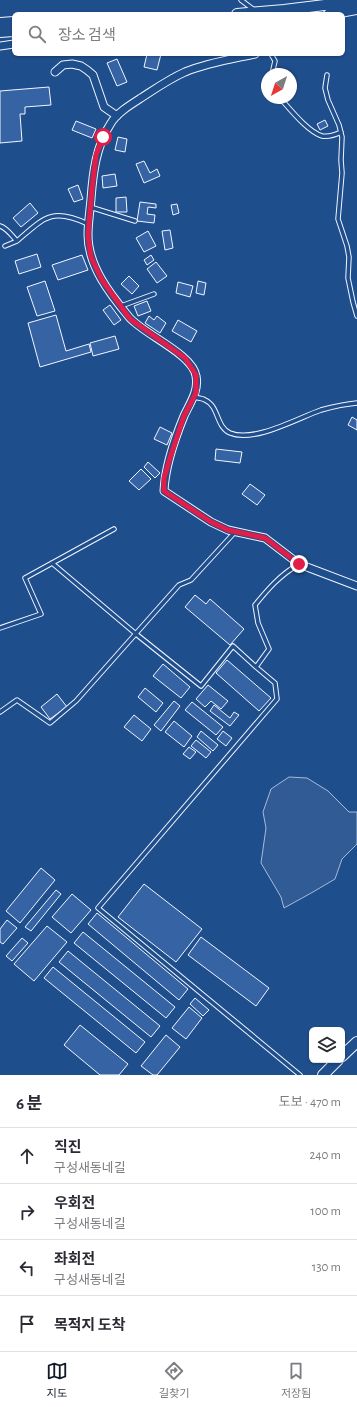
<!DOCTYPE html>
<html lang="ko">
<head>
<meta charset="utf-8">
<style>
  :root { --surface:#fff; --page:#f7f7f7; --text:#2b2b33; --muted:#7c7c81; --line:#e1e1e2; --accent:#111827 }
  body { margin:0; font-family:"Alegreya Sans","Noto Sans KR",sans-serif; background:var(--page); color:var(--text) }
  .controls { position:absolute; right:12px; bottom:12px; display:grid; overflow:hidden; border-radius:6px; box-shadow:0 1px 3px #0004 }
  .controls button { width:36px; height:36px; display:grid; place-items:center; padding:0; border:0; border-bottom:1px solid var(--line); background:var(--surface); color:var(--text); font:20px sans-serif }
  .compass { position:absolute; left:261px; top:68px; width:36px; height:36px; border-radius:50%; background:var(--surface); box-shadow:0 1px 3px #0004; rotate:219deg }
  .stop { position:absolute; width:12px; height:12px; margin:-9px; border:3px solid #e11d48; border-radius:50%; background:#fff }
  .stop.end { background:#e11d48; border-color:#fff; box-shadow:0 1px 4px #0008 }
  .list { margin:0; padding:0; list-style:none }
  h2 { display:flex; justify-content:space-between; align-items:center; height:52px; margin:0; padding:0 16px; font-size:17px }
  h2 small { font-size:13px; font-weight:400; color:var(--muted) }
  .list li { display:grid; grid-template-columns:26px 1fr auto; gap:12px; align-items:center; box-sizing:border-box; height:56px; padding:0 16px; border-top:1px solid var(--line) }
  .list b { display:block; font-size:15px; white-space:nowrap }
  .list p { margin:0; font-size:13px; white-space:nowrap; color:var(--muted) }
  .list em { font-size:13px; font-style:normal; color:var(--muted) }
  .icon { flex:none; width:22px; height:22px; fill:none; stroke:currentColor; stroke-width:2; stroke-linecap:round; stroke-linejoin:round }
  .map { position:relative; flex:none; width:357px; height:1075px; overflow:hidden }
  .search { position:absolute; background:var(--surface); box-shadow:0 1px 3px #0004; left:12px; right:12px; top:12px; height:44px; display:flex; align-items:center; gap:10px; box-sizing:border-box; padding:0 14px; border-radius:6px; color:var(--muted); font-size:15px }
  .sheet { height:276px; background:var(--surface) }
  nav { display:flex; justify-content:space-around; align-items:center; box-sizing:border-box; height:56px; border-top:1px solid var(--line); background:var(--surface); font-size:11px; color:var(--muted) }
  nav a { display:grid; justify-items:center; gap:2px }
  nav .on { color:var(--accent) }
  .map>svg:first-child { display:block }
  .built { fill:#305b95; stroke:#a8bbd7 }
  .building { fill:#3563a3; stroke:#f2f6ff }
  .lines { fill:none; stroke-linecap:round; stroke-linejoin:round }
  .lane-casing { stroke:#f2f6ff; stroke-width:5.5 }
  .street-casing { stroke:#f2f6ff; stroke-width:9 }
  .secondary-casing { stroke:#f2f6ff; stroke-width:12 }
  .lane { stroke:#1f4e8c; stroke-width:3.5 }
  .street { stroke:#1f4e8c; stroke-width:7 }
  .secondary { stroke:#1f4e8c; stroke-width:10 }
  .route { stroke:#e11d48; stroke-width:5 }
</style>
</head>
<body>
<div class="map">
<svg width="357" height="1075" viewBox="0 0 357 1075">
  <rect width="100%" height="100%" fill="#1f4e8c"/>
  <path class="built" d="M289,777L307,778L328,791L349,812H357V844L342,859L335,879L313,892L284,908L281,897L261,863L266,828L263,812L271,789Z"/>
  <path class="building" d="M147,54H161L157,70L144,67Z
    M117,59L127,82L117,86L107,63Z
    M49,87L51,105L25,107V114H20L22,141L0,143V91Z
    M325,120L328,126L320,130L317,124Z
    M76,121L96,129L92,138L72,130Z
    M118,137L127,139L125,152L115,150Z
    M144,161L150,173L157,169L160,176L144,183L136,164Z
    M115,174L117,186L103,188L102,176Z
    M78,185L83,199L74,202L68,189Z
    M126,197L127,212H116V198Z
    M140,202L156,204V208L148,207L147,214L155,215L154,223L137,221Z
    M30,203L38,213L21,227L13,218Z
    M177,204L179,213L173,215L171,205Z
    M170,230L173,248L165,250L162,231Z
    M148,231L156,246L144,252L136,238Z
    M37,254L41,267L19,274L15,261Z
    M82,255L88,270L58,280L52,265Z
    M151,255L154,260L147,265L144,260Z
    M156,262L167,276L157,283L147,269Z
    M129,276L139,286L132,294L121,284Z
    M45,281L55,311L37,316L27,287Z
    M198,281L206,283L204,295L196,293Z
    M178,282L193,286L190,297L176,293Z
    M147,301L151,311L138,316L134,306Z
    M110,305L121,320L114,325L103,310Z
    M56,315L66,351L89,344L91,352L40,367L28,323Z
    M149,316L154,320L157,316L166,323L160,333L145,323Z
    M178,320L197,331L191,342L172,331Z
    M115,336L119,349L93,356L90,343Z
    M352,417L357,420V430L348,425Z
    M160,427L172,433L167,445L154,439Z
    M216,449L242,452L240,463L215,460Z
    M148,462L160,473L155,478L144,467Z
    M141,469L151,479L139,490L129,481Z
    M250,484L265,495L257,505L242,494Z
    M195,595L206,604L210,599L244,629L230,645L185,607Z
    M227,660L271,698L259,711L216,673Z
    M163,664L190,687L181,698L153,676Z
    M208,685L228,701L221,709L211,701L205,707L196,699Z
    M145,688L163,703L156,712L138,697Z
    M57,694L67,707L50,719L41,707Z
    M174,701L180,706L161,731L154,725Z
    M192,702L223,727L216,735L185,710Z
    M214,705L230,718L234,712L239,715L230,726L210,711Z
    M134,715L151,729L142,741L124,727Z
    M174,721L192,736L184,747L165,732Z
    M201,731L218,745L213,751L197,737Z
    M223,731L232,738L226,746L217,739Z
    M196,740L211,752L206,758L191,746Z
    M189,747L196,752L190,759L183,754Z
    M41,868L55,880L20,923L6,911Z
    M144,884L202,929L176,962L118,917Z
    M56,890L61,894L31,931L25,927Z
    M72,894L91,910L71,933L52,917Z
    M97,913L188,989L179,1000L88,924Z
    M7,920L17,928L3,944L0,942V929Z
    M47,926L67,942L34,981L14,964Z
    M83,932L175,1007L166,1018L74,943Z
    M201,937L269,988L256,1006L188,955Z
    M22,938L28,943L12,961L6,956Z
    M68,951L160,1026L151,1037L59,962Z
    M53,967L145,1042L136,1053L44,978Z
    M195,998L209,1010L203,1016L190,1004Z
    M189,1007L202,1018L186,1039L172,1028Z
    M80,1025L128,1064L119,1075H100L64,1045Z
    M166,1035L180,1047L157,1075H153L141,1066Z"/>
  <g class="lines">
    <g class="lane-casing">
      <path id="lane" d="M241,0L254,10
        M271,54L275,61L272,74
        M327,75L325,88L328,100L339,125L342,137L341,160L342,173L338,219L347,246L349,257L348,278L353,302L357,316
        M280,98C290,109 308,132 322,136C328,137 335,135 341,132
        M90,207L135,221
        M0,226C7,228 12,236 17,241C44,218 51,207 88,224
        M5,246L17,241
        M121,306L154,294
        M193,397C197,398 202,398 205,400C219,406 216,427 230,433C254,443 298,418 321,410C332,407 345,404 357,403
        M52,563L136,634L201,686L233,646L256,667
        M299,564C280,575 268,589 255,605L258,623L269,649L256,667L275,683L277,699L98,908L300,1075
        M0,628L41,614L25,578L114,529
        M0,712L17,700L50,723L76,701L179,585L191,580L235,532"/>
    </g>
    <g class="street-casing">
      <path id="street" d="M0,46L14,44
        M255,54C232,59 207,63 185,72C169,79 155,89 141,98C130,105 117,113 111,123C96,146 93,172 91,199C90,211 88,223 88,235C88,266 110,294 129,317C143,334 193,354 196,376C199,391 190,403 184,416C175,438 165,468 164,491L211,522L228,530L265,538L299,564L357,586
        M55,72L63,65L72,64L81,66L87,70L93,75L104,107L117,116"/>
    </g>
    <g class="secondary-casing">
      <path id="secondary" d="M237,14L284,10L357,1
        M329,14L357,9
        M0,23L14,22
        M0,32L14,31
        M342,1056L357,1042
        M323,1075L338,1060"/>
    </g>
    <use href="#lane" class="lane"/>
    <use href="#street" class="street"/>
    <use href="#secondary" class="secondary"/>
  </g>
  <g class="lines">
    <path class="route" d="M103,137L96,155L92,189L88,236L91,257L102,280L130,319L185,358L196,375V393L184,416L170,458L164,478V491L211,522L228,530L265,538L299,564"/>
  </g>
</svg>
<div class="controls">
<button><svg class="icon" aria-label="layers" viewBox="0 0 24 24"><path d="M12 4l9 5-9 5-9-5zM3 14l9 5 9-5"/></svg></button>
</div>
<svg class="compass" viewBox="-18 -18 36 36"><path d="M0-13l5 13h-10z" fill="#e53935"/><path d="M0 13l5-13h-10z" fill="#7c7c81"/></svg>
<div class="stop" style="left:103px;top:137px"></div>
<div class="stop end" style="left:299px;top:564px"></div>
<div class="search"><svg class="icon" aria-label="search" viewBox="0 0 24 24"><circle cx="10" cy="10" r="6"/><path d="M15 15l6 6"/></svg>장소 검색</div>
</div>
<section class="sheet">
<h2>6 분<small>도보 · 470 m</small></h2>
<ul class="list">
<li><svg class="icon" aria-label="ahead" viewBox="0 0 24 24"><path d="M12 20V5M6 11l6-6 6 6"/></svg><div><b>직진</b><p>구성새동네길</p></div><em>240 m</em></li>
<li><svg class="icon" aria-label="right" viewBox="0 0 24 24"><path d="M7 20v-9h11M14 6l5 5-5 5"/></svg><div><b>우회전</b><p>구성새동네길</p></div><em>100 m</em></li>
<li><svg class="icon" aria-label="left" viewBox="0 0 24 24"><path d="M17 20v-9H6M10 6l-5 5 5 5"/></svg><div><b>좌회전</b><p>구성새동네길</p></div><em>130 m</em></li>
<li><svg class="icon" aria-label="arrive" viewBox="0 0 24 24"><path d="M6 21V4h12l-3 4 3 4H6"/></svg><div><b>목적지 도착</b></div></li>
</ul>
</section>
<nav>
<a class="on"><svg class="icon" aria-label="map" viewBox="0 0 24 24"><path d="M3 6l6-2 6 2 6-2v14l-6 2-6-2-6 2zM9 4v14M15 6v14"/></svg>지도</a>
<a><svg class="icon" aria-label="directions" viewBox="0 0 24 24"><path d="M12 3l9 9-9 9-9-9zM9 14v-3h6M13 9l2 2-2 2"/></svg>길찾기</a>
<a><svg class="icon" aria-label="saved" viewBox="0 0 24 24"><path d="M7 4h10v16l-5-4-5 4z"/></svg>저장됨</a>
</nav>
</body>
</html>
